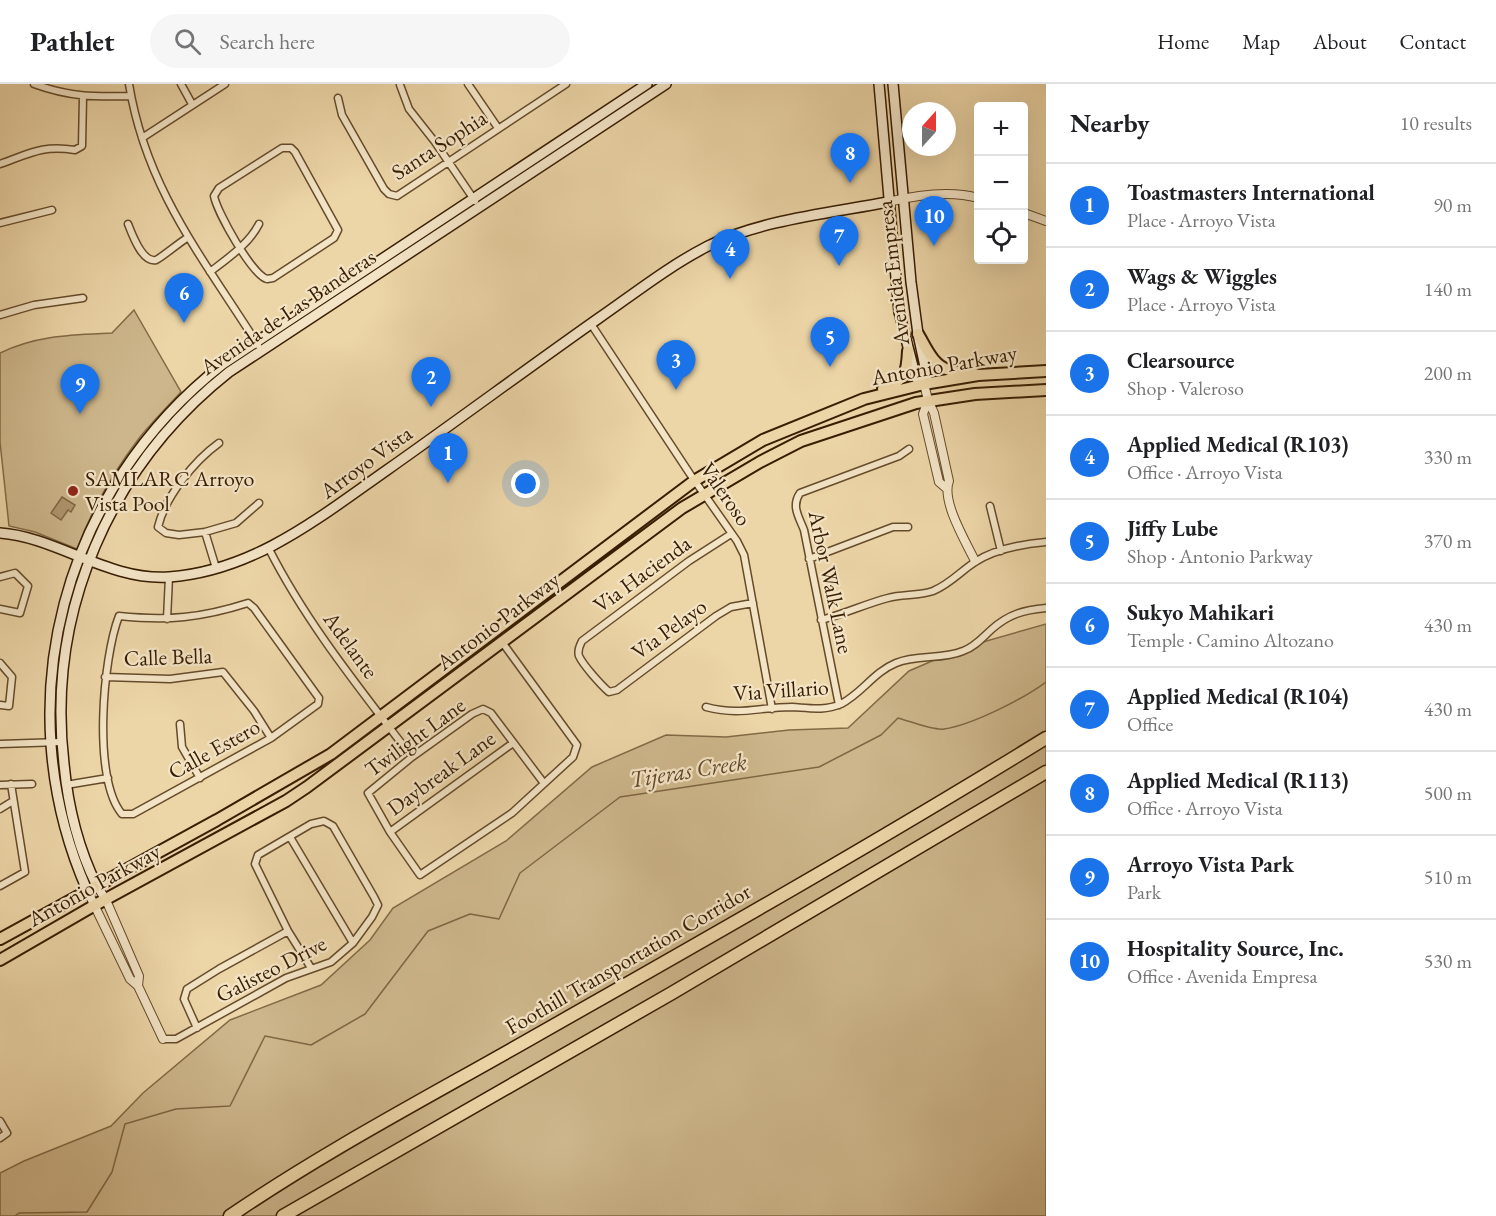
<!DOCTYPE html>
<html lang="en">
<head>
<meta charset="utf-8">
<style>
  :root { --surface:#fff; --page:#f6f6f6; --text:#202124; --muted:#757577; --line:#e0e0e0; --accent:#1a73e8 }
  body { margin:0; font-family:"EB Garamond",serif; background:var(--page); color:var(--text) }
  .controls { position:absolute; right:18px; top:18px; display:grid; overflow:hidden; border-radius:6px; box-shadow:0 6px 24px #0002 }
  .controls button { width:54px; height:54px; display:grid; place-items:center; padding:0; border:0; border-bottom:2px solid var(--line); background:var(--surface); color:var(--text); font:30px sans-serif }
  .compass { position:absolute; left:902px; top:18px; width:54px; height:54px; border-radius:50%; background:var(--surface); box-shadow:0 6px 24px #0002; rotate:21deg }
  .you { position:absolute; left:526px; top:400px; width:21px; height:21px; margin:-15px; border:4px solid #fff; border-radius:50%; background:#1a73e8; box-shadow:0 0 0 9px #1a73e833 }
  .badge { display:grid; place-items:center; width:39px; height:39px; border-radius:50%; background:var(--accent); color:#fff; font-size:20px; font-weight:700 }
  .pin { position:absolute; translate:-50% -50px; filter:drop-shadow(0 2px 3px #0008) }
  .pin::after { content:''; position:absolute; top:32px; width:21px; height:18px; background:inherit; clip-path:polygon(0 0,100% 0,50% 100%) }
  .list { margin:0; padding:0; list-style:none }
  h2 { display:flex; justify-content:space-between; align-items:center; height:78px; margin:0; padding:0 24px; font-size:26px }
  h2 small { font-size:20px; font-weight:400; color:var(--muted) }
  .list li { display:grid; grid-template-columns:39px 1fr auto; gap:18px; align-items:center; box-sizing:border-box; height:84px; padding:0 24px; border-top:2px solid var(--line) }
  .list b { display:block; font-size:22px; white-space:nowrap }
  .list p { margin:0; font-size:20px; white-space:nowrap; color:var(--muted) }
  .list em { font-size:20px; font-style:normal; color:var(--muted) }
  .icon { flex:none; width:33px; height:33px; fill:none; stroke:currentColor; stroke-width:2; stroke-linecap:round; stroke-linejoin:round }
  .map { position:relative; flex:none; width:1046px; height:1132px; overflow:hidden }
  header { display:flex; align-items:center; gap:36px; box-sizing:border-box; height:84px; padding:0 30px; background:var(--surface); border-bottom:2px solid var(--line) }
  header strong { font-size:28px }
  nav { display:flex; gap:33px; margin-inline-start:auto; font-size:21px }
  .search { width:420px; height:54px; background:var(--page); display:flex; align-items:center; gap:15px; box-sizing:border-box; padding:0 21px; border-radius:33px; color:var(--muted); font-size:22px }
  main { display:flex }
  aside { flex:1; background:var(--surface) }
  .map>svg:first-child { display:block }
  .green { fill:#cdb68b; stroke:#826a46; stroke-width:1.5 }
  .water { fill:#af966f; stroke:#7f6643; stroke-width:1.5 }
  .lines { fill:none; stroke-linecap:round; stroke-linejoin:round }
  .stream { stroke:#7f6643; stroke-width:1.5 }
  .minor-casing { stroke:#654b2b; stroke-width:9 }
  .tertiary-casing { stroke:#654b2b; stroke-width:10 }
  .secondary-casing { stroke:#381d02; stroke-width:12 }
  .primary-casing { stroke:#381d02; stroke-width:14 }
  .motorway-casing { stroke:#381d02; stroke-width:15 }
  .minor { stroke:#f3e4c6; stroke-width:6 }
  .tertiary { stroke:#f3e4c6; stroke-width:8 }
  .secondary { stroke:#f3e4c6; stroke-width:9 }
  .primary { stroke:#ecd5a7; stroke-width:10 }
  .motorway { stroke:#ecd5a7; stroke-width:12 }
  .poi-dot { fill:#8f2418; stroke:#f3e4c6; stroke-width:2 }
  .labels { text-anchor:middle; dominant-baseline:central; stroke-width:4.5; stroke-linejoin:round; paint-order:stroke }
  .street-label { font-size:22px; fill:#381d02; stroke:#f3e4c6 }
  .poi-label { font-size:22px; fill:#381d02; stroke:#f3e4c6; text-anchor:start }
  .water-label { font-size:24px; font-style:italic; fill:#624728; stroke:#f3e4c6 }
</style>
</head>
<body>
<header>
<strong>Pathlet</strong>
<div class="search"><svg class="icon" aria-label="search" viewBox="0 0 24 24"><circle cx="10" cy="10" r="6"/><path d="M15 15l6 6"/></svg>Search here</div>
<nav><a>Home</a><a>Map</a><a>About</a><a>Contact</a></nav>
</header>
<main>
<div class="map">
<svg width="1046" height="1132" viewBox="0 0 1046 1132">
  <rect width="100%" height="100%" fill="#ecd5a7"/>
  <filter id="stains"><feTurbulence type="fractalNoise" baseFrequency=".00333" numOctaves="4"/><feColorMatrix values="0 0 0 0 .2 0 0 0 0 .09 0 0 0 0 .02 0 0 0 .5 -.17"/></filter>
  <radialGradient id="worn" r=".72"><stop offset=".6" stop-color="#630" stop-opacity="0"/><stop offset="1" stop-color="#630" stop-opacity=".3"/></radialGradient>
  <path class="green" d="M134,226L181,308C167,323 153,337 140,353C114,387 92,425 77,465L35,448L9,442L0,358V269C37,251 72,251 112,249Z
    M1046,540V1132H0V1089L24,1077L111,1042L143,1009L230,936L321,901L370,856L393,824L506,757L592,683L666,651L726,653L789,646L848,644L909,587L962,564Z"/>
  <path class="water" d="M62,413L75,421L71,428L68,426L61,436L51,429Z"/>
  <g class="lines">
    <path class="stream" d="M15,1132L19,1129L87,1128L112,1088L125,1040L176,1025L230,1022L265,952L311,961L365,930L428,847L470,830L499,835L520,789L620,713L819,683L881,651L898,634C909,637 934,647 944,645C972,641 1023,615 1046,598"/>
    <g class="minor-casing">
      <path id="minor" d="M34,0C70,13 93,13 131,12
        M129,0C146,105 203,174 258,261
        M181,0L192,20
        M468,0L498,44
        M400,1L409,25L435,58L475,117
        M338,14L342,31L384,105L389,110L397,112L566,0
        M142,54L225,0
        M282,64H291L295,68L338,146L334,154L273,194L267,195C252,191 217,128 214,112L219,104Z
        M0,80C31,69 42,61 75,66L82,62L83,13
        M0,139L52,126
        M128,140C132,150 142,179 156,176C161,174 180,158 187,154
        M210,188C228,174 249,160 259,140
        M0,231L34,221L83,214
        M591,240L690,390L737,457L744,471L772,625
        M219,359C194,377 165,413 158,443L166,449L179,451L205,448L236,439L259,419
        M990,422L1001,467
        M205,448L216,484
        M731,450L689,477L582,557C580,561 577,566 579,572C583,581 601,601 609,608L617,606L716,532L731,523L753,519
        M269,465C307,540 361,606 412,673
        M809,475L893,443H908
        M0,493L15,489L28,502L20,529L0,525
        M248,519L254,524L316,610L319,614L318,620L271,654L133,730H122C92,695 103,573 119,532C168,537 201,534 248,519Z
        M167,535L169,493
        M821,536C844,530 865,520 888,514C902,510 919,512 933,507C950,500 961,487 975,478C995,465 1023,460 1046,458
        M502,558L577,661L573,673L512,729L420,791L390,748L368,709L412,673L472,630L483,625L491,629L543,698
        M0,579L12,593L9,622L0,621
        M105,593L170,595L223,588L254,627L271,654
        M839,621L804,446C799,433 791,422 800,409L899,372L909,365
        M706,623C740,632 759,623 792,623C809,624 825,627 841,620C862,609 874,588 896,579C917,570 942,576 963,567C975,563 983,553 992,545C1009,530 1024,526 1046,524
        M180,640L182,663L200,694
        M0,660L61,658
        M0,701L32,700
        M66,701L108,694
        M0,725L13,717
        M390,748L513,659
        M290,753L353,859
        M0,802L25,788L11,700
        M197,944L184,915L187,905L219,885L288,847
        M163,955H176L286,894L331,878L353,859L372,833L378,821L374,813L333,742L324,737L311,740L258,771L255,780L288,847L311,884
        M0,1037L7,1049L0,1054"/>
    </g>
    <g class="tertiary-casing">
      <path id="tertiary" d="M888,118C917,111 950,106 978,114
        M1024,129L1046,137
        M924,300L928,316L934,329L949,397C941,417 966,458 975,477
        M928,316L923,330L939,398L946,404
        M97,802L106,816L139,892L138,902
        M87,806L130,895L138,902L163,955"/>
    </g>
    <g class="secondary-casing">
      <path id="secondary" d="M879,0L899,228L916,294L924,300L927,292L918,250L911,198L893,0
        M0,449C57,453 108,497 169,493C254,487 320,433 387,386C458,336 528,284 599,234C635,209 669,182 708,162C760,136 831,129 888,118
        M97,802C78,764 68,722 64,680C46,528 110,382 229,288L666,0
        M87,806C5,619 63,405 223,280L647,0"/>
    </g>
    <g class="primary-casing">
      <path id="primary" d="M918,250C926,263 933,282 949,286C958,289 966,287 978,291
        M883,305C905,295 907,291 908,267
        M0,855L217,736L331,670L694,397L763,356L864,315L924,300L978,291L1046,287
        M0,876L95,821L286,717L307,703L682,424L760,378L801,357L916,319L975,310L1046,306"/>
    </g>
    <g class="motorway-casing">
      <path id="motorway" d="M230,1132C328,1065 434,1010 537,951C708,854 879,757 1046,654
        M283,1132L672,909L1046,688"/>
    </g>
    <use href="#minor" class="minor"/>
    <use href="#tertiary" class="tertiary"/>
    <use href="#secondary" class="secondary"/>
    <use href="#primary" class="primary"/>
    <use href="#motorway" class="motorway"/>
  </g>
  <circle class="poi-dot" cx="73" cy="407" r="6"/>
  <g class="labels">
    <g class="street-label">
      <text transform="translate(439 61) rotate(-33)">Santa Sophia</text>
      <text transform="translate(893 189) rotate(-97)">Avenida Empresa</text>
      <text transform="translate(288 228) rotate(-34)">Avenida de Las Banderas</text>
      <text transform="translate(944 281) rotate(-10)">Antonio Parkway</text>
      <text transform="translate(366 378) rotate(-36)">Arroyo Vista</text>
      <text transform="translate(726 410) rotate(55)">Valeroso</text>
      <text transform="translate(642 490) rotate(-36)">Via Hacienda</text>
      <text transform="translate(831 498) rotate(78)">Arbor Walk Lane</text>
      <text transform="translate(498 537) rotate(-37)">Antonio Parkway</text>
      <text transform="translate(669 545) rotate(-36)">Via Pelayo</text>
      <text transform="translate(351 561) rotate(54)">Adelante</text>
      <text transform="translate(168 573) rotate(-2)">Calle Bella</text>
      <text transform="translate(781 606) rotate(-4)">Via Villario</text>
      <text transform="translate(415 653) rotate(-36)">Twilight Lane</text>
      <text transform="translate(214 665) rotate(-29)">Calle Estero</text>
      <text transform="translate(441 689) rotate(-36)">Daybreak Lane</text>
      <text transform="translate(94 801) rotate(-29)">Antonio Parkway</text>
      <text transform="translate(628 875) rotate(-30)">Foothill Transportation Corridor</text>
      <text transform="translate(271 885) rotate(-27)">Galisteo Drive</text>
    </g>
    <g class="poi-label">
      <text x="85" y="394">SAMLARC Arroyo<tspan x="85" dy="25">Vista Pool</tspan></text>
    </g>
    <g class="water-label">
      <text transform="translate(688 686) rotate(-9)">Tijeras Creek</text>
    </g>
  </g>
  <rect width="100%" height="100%" filter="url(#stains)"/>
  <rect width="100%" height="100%" fill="url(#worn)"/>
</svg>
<div class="controls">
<button>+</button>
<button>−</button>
<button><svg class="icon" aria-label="locate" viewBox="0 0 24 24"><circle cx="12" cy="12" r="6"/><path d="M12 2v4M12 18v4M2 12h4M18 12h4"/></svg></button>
</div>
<svg class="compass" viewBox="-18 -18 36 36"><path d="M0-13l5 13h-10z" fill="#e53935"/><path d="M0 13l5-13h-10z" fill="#757577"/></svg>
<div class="you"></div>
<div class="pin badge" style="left:448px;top:399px">1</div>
<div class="pin badge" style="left:431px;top:323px">2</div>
<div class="pin badge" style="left:676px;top:306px">3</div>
<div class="pin badge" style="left:730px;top:195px">4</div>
<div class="pin badge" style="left:830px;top:283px">5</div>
<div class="pin badge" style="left:184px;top:239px">6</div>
<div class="pin badge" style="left:839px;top:182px">7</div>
<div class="pin badge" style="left:850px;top:99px">8</div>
<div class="pin badge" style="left:80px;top:330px">9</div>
<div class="pin badge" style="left:934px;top:162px">10</div>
</div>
<aside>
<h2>Nearby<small>10 results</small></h2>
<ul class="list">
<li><span class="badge">1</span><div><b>Toastmasters International</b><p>Place · Arroyo Vista</p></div><em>90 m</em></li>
<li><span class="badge">2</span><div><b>Wags &amp; Wiggles</b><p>Place · Arroyo Vista</p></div><em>140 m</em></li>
<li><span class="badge">3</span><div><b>Clearsource</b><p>Shop · Valeroso</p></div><em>200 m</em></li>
<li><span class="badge">4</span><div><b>Applied Medical (R103)</b><p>Office · Arroyo Vista</p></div><em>330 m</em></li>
<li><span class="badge">5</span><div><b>Jiffy Lube</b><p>Shop · Antonio Parkway</p></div><em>370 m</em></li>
<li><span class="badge">6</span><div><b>Sukyo Mahikari</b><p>Temple · Camino Altozano</p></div><em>430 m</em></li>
<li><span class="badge">7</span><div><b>Applied Medical (R104)</b><p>Office</p></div><em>430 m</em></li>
<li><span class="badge">8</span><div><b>Applied Medical (R113)</b><p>Office · Arroyo Vista</p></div><em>500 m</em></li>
<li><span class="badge">9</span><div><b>Arroyo Vista Park</b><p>Park</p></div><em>510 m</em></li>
<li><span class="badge">10</span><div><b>Hospitality Source, Inc.</b><p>Office · Avenida Empresa</p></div><em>530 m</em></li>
</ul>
</aside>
</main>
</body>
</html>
